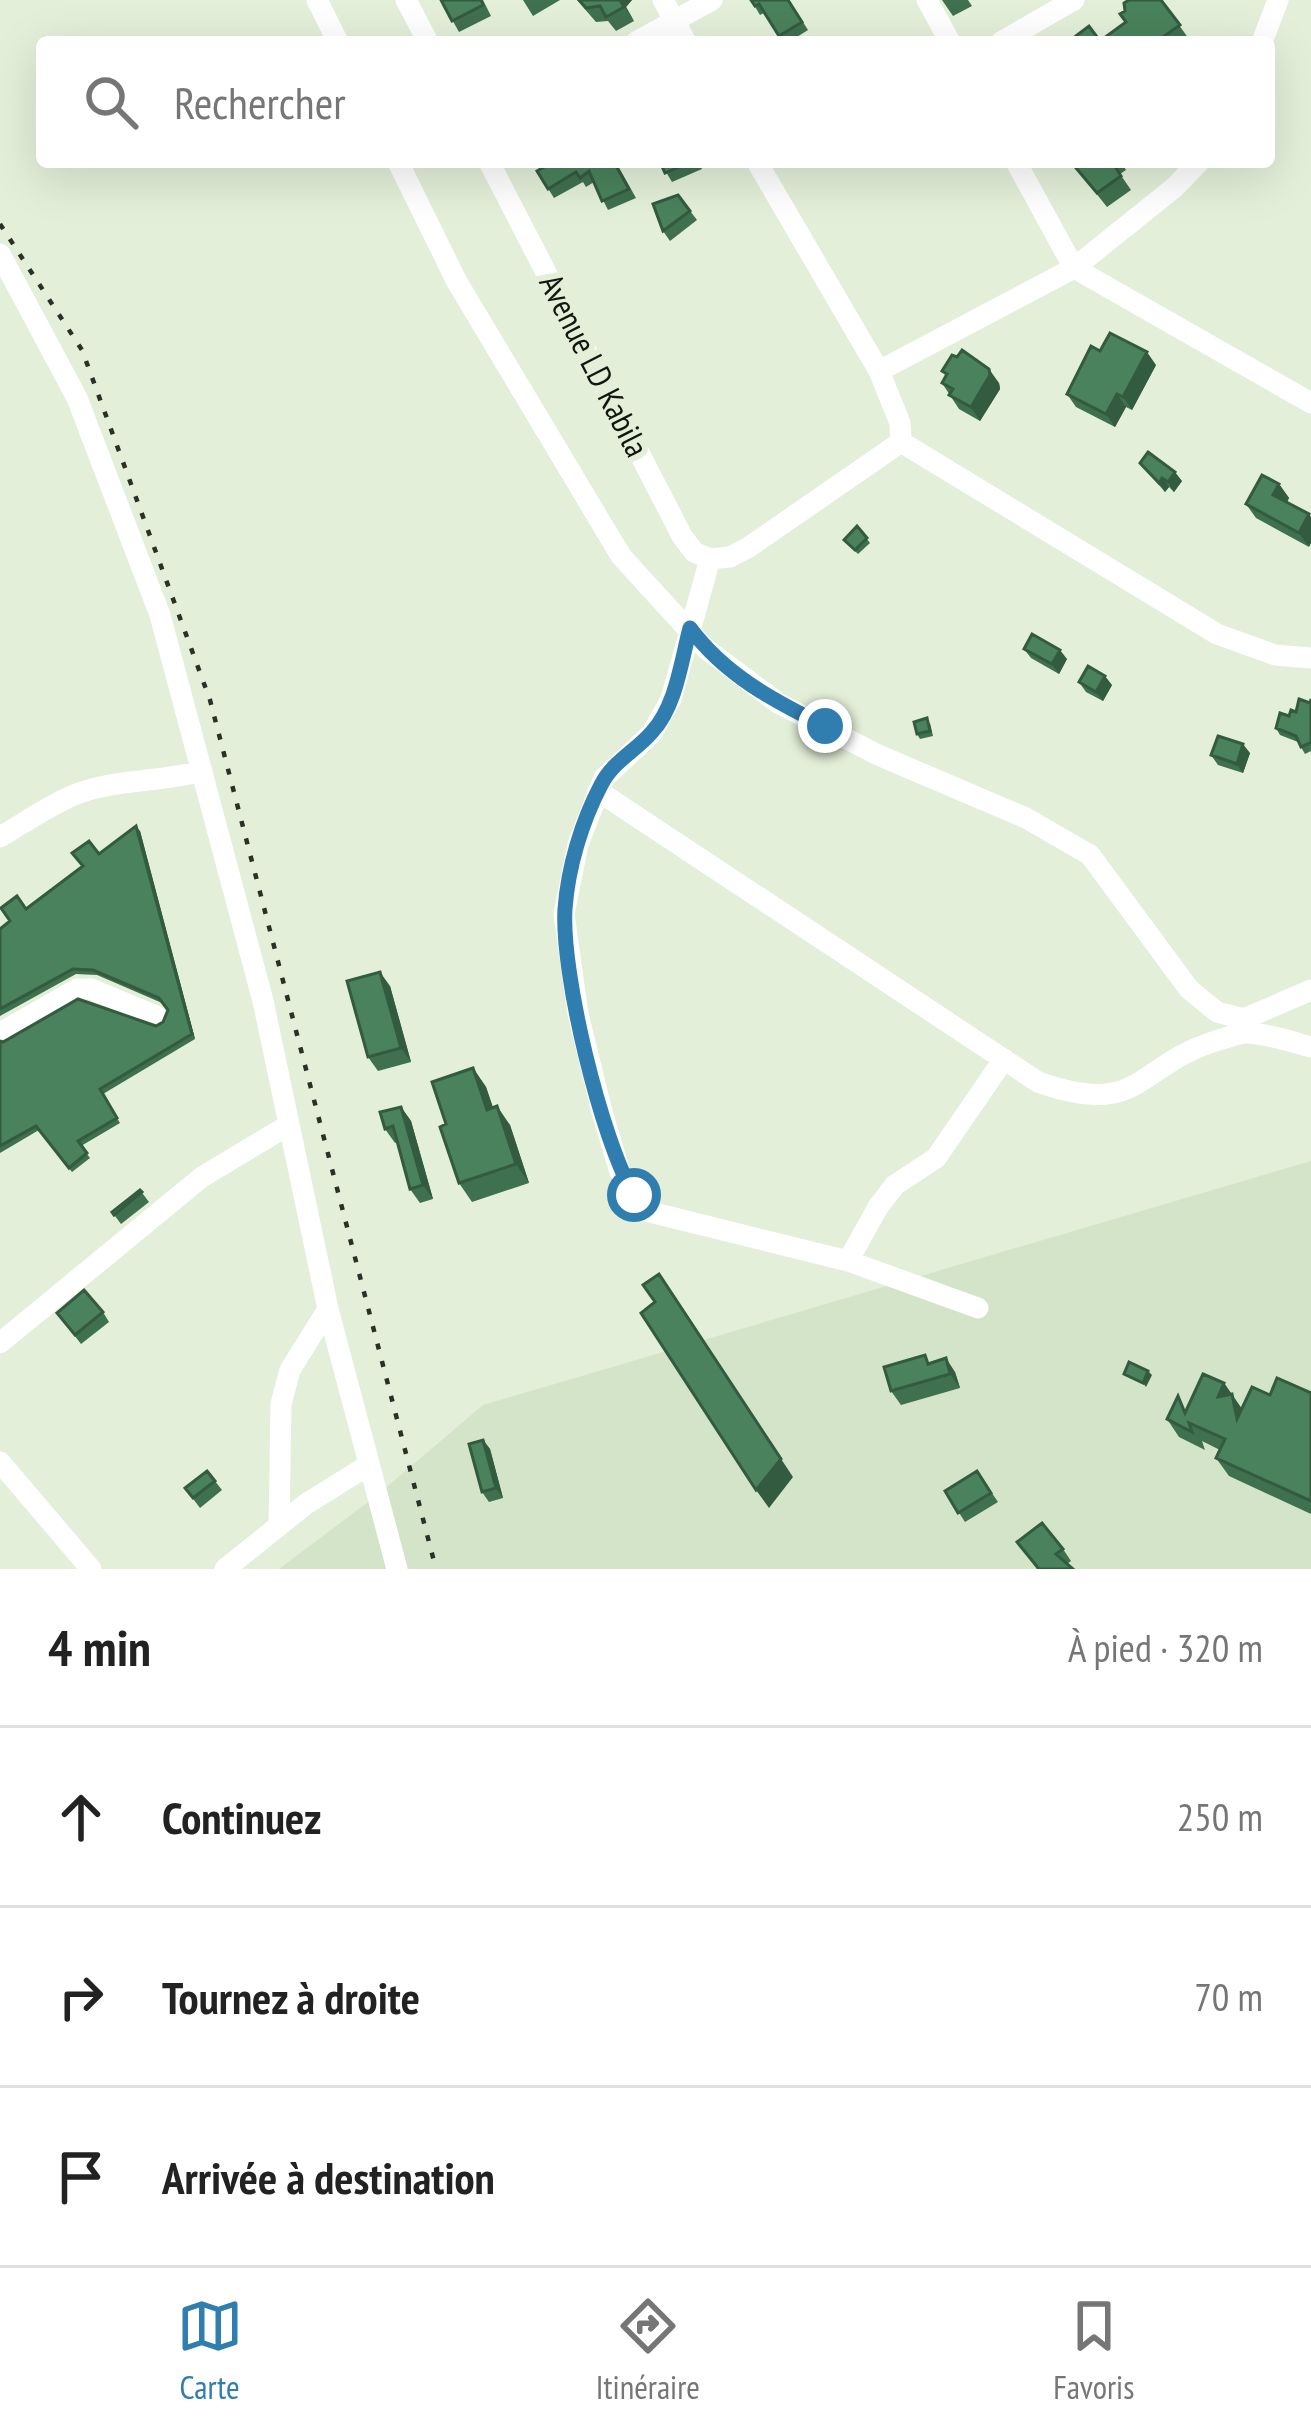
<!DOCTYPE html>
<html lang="fr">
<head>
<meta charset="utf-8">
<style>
  :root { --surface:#fff; --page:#f6f6f6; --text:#222; --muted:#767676; --line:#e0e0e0; --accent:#307eb0 }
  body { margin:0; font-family:"PT Sans Narrow",sans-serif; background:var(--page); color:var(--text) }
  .stop { position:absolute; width:36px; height:36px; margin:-27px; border:9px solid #307eb0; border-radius:50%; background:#fff }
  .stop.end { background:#307eb0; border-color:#fff; box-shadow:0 3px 12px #0008 }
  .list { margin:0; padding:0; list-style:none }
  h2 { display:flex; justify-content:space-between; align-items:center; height:156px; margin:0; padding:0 48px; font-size:51px }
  h2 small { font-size:39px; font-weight:400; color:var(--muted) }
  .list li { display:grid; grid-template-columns:78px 1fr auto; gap:36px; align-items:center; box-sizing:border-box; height:180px; padding:0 48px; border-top:3px solid var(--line) }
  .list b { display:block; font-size:45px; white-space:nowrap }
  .list em { font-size:39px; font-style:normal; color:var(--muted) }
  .icon { flex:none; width:66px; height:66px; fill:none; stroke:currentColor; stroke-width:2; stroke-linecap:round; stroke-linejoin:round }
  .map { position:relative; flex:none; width:1311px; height:1569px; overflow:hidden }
  .search { position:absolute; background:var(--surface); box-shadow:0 12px 48px #0002; left:36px; right:36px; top:36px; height:132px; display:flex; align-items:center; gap:30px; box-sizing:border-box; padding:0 42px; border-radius:12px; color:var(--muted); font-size:45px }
  .sheet { height:696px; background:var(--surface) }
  nav { display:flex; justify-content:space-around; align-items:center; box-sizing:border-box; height:168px; border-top:3px solid var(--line); background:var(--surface); font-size:33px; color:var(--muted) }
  nav a { display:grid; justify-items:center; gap:6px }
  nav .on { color:var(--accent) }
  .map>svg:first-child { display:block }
  .built { fill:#d4e4c8 }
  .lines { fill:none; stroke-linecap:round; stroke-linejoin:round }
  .minor { stroke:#fff; stroke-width:21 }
  .rail { stroke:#2b3027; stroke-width:4.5; stroke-dasharray:6 12; stroke-linecap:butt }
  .wall { fill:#3f704f }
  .shaded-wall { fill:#335b40 }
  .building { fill:#49825c; stroke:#335b40; stroke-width:3 }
  .route { stroke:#307eb0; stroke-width:15 }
  .labels { text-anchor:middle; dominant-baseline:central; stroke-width:12; stroke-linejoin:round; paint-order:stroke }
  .street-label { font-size:33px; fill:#12160f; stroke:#e3efd9 }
</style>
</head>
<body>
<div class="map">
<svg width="1311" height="1569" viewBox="0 0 1311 1569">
  <rect width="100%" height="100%" fill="#e3efd9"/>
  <path class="built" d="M1311,1161V1569H279L376,1496L483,1405Z"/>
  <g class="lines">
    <path class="minor" d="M317,0L338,42
      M406,0L428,42
      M663,0L686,42
      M927,0L950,42
      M636,42L712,0
      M1001,42L1074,0
      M1262,42L1278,0
      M398,162L457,282L621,556L705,648L778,703L876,754L1026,818L1090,855L1189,989L1217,1012L1244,1019L1311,990
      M489,162L682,536L694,552L710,559
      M757,162L879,371
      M1016,162L1074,268L1311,403
      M0,254L77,398L160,615L263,1001L328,1309L397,1569
      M901,442L1217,634L1275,655L1311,658
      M710,559L671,699L652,733L604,778L578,844L564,914L578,1014L602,1112L620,1172L646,1211L848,1261L978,1308
      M710,559L730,557L749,547L901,442L900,423L879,371L1074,268L1175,187L1199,162
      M598,791L1038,1082C1143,1119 1134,1065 1219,1040C1227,1038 1238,1033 1246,1033C1266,1033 1292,1042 1311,1047
      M0,837C24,823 48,806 74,795C113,779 161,782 202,771
      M0,1033L77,989H91L156,1016
      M848,1261L878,1207L895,1185L936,1158L1004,1059
      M0,1343L202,1177L287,1126
      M0,1462L91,1569
      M279,1525L281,1404L290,1370L328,1309
      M225,1569L306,1504L367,1466"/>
    <path class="rail" d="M0,224L82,350L210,700L436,1569"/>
  </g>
  <path class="wall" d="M441,0H483L491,16L459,32Z
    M523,0H560L533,16Z
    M577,0H632L626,7L634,21L616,31L608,21L596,22Z
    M751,0H789L808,30L789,42H783L764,13L760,15Z
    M942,0H968L972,6L953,16Z
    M1161,0L1189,39L1185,42H1075L1100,41Z
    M562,162H625L618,166L636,198L608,210L594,182L586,187L583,182L554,198L537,171Z
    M660,162H699L702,169L672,182Z
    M1071,162H1121L1126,170L1120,174L1131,190L1107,207Z
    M678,195L697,220L670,241L663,231Z
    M1100,351L1156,365L1132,410L1126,407L1115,427L1076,407L1067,394Z
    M942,371L999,383L1000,389L980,421L959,409L942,383L946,376Z
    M1140,463L1182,481L1174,492L1169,487L1165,492Z
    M1279,484L1289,498L1287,502L1309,547L1256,518L1246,504Z
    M857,526L870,543L858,554L844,540Z
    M1024,649L1067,659L1059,674L1031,658Z
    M1079,682L1112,685L1103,701L1086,692Z
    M1311,699V751L1305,754L1298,742L1280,735L1276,728L1289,716L1310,703Z
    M930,723L933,736L920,739L917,734Z
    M1250,753L1243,773L1218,765L1211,755Z
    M140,831L195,1039L103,1094L120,1123L81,1146L90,1158L72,1172L39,1130L0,1153V1041L156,1026L163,1022L168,1010L162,1003L97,975L76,974L0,1016V929L99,854Z
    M390,986L411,1062L378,1071L368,1057Z
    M473,1068L486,1087L493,1108L510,1125L529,1183L472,1202L459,1183L446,1124Z
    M401,1107L411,1121L433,1199L420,1203L410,1189L397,1142L395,1143L385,1129Z
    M140,1190L149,1202L121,1224L112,1212Z
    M103,1312L109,1322L81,1344L57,1313Z
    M931,1363L955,1372L960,1388L901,1405L891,1391Z
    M1224,1383L1242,1409L1270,1395L1311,1393V1514L1229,1476L1216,1458L1220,1450L1202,1441L1205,1450L1179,1437L1167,1419L1187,1409Z
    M483,1440L490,1449L503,1498L489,1502L482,1492Z
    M207,1471L222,1490L200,1508L185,1488Z
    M977,1471L998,1502L965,1522L945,1491Z
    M1017,1542L1063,1549L1071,1561L1067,1564L1073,1569H1037Z"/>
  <path class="shaded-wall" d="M620,0H632L626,7L634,21Z
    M1147,352L1156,365L1132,410L1123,397Z
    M989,369L999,383L1000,389L980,421L971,407Z
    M1117,394L1126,407L1115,427L1106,414Z
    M1175,472L1182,481L1174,492L1168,482Z
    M1162,478L1169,487L1165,492L1159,483Z
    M1279,484L1289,498L1283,509L1273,495Z
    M1309,514L1311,517V543L1309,547L1299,533Z
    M1060,650L1067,659L1059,674L1052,664Z
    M1105,676L1112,685L1103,701L1096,692Z
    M1243,744L1250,753L1243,773L1237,764Z
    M136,826L140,831L195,1039L192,1034Z
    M380,972L390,986L411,1062L401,1048Z
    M473,1068L486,1087L500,1128L487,1110Z
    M497,1106L510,1125L529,1183L516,1164Z
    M401,1107L411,1121L433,1199L423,1185Z
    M659,1274L793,1477L769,1508L756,1490Z
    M946,1358L955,1372L960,1388L950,1374Z
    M1148,1371L1152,1375L1146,1387L1143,1383Z
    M1224,1383L1244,1412L1250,1437L1218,1397Z
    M483,1440L490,1449L503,1498L496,1488Z"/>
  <path class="building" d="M441,0H481L483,5L452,21Z
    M579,0H620L624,7L606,17L600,6L586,8Z
    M751,0H788L802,22L779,36L759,4L755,6Z
    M1129,0H1161L1180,25L1156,42H1075L1072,39L1089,26L1100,41L1126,22L1120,14L1125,11L1124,3Z
    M553,162H614L629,189L602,201L589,171L580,178L576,172L548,189L537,171Z
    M660,162H690L665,173Z
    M1071,162H1112L1121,176L1097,193Z
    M678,195L690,211L663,231L653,204Z
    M1110,333L1147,352L1123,397L1117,394L1106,414L1067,394L1091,346L1100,351Z
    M962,350L989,369L990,375L971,407L949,395L953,389L942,383L947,374L942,371L952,355L957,357Z
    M1148,452L1175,472L1168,482L1162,478L1159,483L1140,463Z
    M1262,475L1279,484L1273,495L1309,514L1299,533L1246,504Z
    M857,526L867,538L855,550L844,540Z
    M1032,634L1060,650L1052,664L1024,649Z
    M1088,666L1105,676L1096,692L1079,682Z
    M1299,699L1310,703L1311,699V742L1301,747L1296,736L1276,728L1280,713L1289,716L1291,710L1296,712Z
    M927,718L930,731L917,734L914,722Z
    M1218,736L1243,744L1237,764L1211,755Z
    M136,826L192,1034L100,1089L117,1118L78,1141L87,1153L69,1168L36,1126L0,1146V1041L3,1042L78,999L156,1026L163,1022L168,1010L159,998L93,970L73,969L0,1009V929L10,921L1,908L17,896L26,909L83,866L72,853L89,841L99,854Z
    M380,972L401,1048L368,1057L347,981Z
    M473,1068L487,1110L497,1106L516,1164L459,1183L440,1127L446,1124L432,1082Z
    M401,1107L423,1185L410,1189L393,1126L385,1129L380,1112Z
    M140,1190L142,1192L114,1215L112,1212Z
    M659,1274L781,1459L756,1490L641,1313L655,1302L643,1285Z
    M84,1290L103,1312L75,1335L57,1313Z
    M925,1355L928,1364L946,1358L950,1374L891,1391L884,1367Z
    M1129,1362L1148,1371L1143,1383L1124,1374Z
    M1203,1374L1224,1383L1218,1397L1232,1394L1237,1419L1252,1387L1270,1395L1277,1378L1311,1393V1501L1216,1458L1225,1439L1189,1423L1192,1432L1167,1419L1178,1396L1185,1413Z
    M483,1440L496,1488L482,1492L469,1444Z
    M207,1471L215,1481L193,1498L185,1488Z
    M977,1471L991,1493L958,1513L945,1491Z
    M1042,1523L1063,1549L1056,1554L1073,1569H1039L1017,1542Z"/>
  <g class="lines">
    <path class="route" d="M634,1195C601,1139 561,973 565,909C568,867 582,821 601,785C613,761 636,751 652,732C676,706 681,662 690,628C725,675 774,701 825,726"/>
  </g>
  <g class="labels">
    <g class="street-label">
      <text transform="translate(595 365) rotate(63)">Avenue LD Kabila</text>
    </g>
  </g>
</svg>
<div class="stop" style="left:634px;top:1195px"></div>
<div class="stop end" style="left:825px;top:726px"></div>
<div class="search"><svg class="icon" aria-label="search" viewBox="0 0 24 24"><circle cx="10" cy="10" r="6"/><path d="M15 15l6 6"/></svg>Rechercher</div>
</div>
<section class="sheet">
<h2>4 min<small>À pied · 320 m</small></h2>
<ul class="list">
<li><svg class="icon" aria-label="ahead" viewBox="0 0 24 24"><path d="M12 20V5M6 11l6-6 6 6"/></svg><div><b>Continuez</b></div><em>250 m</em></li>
<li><svg class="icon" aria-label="right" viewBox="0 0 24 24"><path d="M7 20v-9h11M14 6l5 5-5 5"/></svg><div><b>Tournez à droite</b></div><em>70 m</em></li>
<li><svg class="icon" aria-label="arrive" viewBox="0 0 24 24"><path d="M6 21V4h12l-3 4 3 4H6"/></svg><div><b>Arrivée à destination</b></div></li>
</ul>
</section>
<nav>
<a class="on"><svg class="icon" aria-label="map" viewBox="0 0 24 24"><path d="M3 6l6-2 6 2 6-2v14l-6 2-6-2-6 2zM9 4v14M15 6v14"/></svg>Carte</a>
<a><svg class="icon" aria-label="directions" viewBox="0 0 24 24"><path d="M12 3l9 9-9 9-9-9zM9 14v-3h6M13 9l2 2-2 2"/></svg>Itinéraire</a>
<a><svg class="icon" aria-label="saved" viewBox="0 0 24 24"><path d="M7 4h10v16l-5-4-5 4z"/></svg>Favoris</a>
</nav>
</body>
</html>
